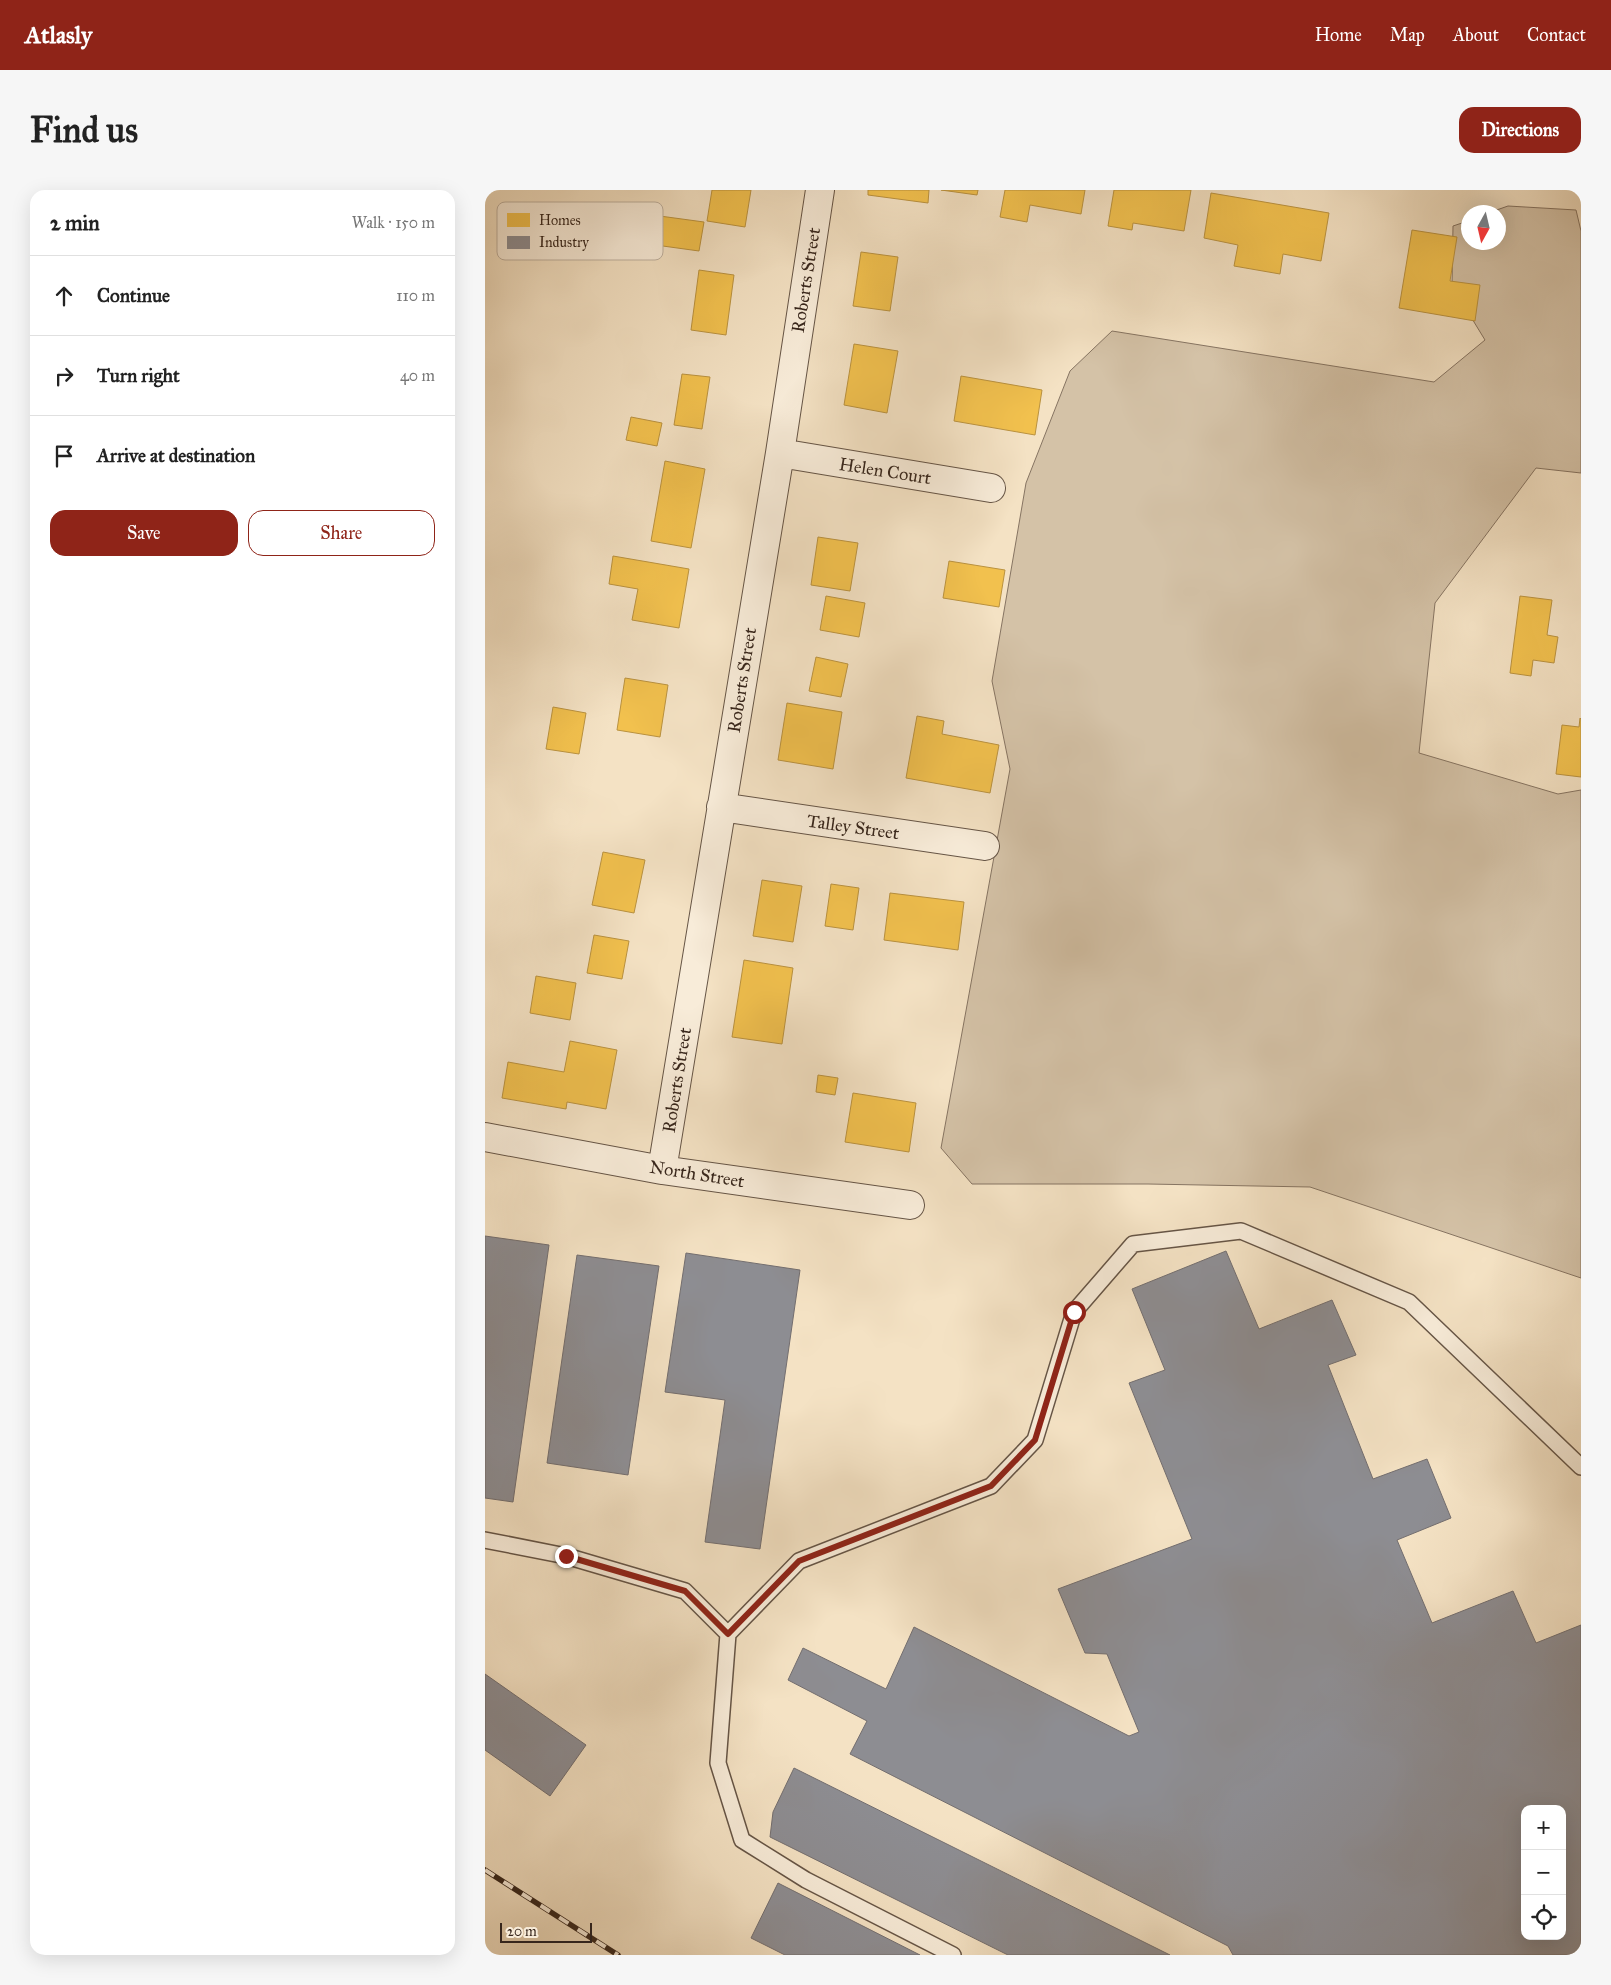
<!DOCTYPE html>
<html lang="en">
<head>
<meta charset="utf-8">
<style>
  :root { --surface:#fff; --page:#f6f6f6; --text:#222; --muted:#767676; --line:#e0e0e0; --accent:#8f2418 }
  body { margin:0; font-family:"IM FELL Great Primer",serif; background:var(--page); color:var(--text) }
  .controls { position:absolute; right:15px; bottom:15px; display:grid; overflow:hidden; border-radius:10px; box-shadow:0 5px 20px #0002 }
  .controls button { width:45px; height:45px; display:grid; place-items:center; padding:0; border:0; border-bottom:1px solid var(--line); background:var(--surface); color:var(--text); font:25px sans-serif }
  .compass { position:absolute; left:976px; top:15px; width:45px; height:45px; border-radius:50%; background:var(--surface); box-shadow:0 5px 20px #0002; rotate:188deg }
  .scale { position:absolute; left:15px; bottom:12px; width:92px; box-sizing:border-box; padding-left:5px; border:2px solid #37261c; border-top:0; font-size:14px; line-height:18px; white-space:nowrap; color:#37261c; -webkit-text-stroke:4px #f8ecd9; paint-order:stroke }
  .stop { position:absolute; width:15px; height:15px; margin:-11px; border:4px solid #8f2418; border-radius:50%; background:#fff }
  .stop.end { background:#8f2418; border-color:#fff; box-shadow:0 1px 5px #0008 }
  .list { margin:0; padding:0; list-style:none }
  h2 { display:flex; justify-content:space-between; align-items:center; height:65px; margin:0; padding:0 20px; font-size:21px }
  h2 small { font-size:16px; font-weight:400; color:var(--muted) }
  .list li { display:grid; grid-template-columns:32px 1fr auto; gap:15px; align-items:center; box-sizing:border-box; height:80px; padding:0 20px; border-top:1px solid var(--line) }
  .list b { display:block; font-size:19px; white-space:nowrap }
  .list em { font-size:16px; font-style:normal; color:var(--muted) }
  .actions { display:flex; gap:10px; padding:15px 20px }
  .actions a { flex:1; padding:11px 0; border:1px solid var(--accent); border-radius:15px; text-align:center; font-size:18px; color:var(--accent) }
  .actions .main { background:var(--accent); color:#fff }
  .icon { flex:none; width:28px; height:28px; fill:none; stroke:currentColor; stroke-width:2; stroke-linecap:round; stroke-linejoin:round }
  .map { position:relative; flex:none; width:1096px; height:1765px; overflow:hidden; border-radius:15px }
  header { display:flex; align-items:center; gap:30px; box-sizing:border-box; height:70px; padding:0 25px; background:var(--accent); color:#fff }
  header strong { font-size:24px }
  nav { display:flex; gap:28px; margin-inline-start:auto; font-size:18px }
  .intro { display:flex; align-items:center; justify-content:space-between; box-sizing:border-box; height:120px; padding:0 30px }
  h1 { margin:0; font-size:35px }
  .button { padding:12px 22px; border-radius:15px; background:var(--accent); color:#fff; font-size:18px; font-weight:700 }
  main { display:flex; gap:30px; padding:0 30px }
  aside { flex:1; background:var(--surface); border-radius:15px; box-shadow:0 5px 20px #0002 }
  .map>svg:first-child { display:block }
  .green { fill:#d4c2a7; stroke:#867462 }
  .homes { fill:#f2c14e; stroke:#ba923f }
  .industry { fill:#8d8d92; stroke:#736e6f; fill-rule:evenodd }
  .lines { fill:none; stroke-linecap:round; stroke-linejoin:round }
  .lane-casing { stroke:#665546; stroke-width:18 }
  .street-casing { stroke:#665546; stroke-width:30 }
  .lane { stroke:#f8ecd9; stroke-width:15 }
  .street { stroke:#f8ecd9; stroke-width:28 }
  .rail-casing { stroke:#37261c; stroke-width:5.5 }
  .rail { stroke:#f8ecd9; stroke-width:4; stroke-dasharray:11; stroke-linecap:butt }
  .route { stroke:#8f2418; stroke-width:6 }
  .labels { text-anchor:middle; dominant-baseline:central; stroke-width:5; stroke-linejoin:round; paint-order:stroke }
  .street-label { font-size:18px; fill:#37261c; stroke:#f8ecd9 }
  .key { fill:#f8ecd9; stroke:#beb1a0; stroke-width:1 }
  .key-label { font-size:14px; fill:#37261c }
</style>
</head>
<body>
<header>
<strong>Atlasly</strong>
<nav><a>Home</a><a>Map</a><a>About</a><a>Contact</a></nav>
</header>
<div class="intro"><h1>Find us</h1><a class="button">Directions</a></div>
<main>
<aside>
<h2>2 min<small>Walk · 150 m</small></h2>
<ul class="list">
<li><svg class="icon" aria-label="ahead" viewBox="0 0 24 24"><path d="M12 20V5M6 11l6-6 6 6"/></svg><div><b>Continue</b></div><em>110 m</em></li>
<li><svg class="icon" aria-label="right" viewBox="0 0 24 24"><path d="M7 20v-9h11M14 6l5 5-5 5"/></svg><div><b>Turn right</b></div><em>40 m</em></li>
<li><svg class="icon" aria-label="arrive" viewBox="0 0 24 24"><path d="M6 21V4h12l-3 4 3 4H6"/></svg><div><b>Arrive at destination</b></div></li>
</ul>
<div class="actions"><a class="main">Save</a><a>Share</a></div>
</aside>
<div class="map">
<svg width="1096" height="1765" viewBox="0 0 1096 1765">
  <rect width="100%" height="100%" fill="#f4e2c4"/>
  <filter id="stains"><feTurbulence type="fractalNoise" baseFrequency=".004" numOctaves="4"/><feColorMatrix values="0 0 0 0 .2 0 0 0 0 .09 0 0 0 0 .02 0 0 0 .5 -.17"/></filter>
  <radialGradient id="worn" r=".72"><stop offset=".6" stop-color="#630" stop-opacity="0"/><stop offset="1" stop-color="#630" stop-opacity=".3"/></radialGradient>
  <path class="green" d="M1023,16L1091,20L1096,41V283L1051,278L950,413L934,563L1073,604L1096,600V1088L825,997L663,994H487L456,958L525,579L507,491L541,293L585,181L627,141L949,192L1000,150L967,96L968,36L983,31L984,52H1014V22H1006Z"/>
  <path class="homes" d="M227,0H266L260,37L222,31Z
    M383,0H444L443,13L383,5Z
    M456,0H493L492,5Z
    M520,0H600L596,24L545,15L542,32L515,27Z
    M629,0H706L699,41L648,33L647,40L623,36Z
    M726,3L844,23L836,71L798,64L795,84L749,76L753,55L719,48Z
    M160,24L219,32L214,61L156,53Z
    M927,40L972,47L965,91L995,95L990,131L914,118Z
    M376,62L413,67L405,121L368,116Z
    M214,80L249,85L241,145L206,140Z
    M369,154L413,161L402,223L359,215Z
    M197,184L225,187L217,239L189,235Z
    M476,186L557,200L550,245L469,231Z
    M146,227L177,233L172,256L141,250Z
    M180,271L220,279L206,358L166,351Z
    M333,347L373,353L365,401L326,395Z
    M128,366L204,379L194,438L147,430L153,399L124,394Z
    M464,371L520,380L514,417L458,408Z
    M341,406L380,413L374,447L335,440Z
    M1035,406L1067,410L1062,445L1073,447L1069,473L1048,470L1046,486L1025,483Z
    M331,467L363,474L356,507L324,501Z
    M140,488L183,495L175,547L132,540Z
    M302,513L357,522L348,579L293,570Z
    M68,517L101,523L94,564L61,559Z
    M432,526L459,531L457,544L514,555L505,603L421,588Z
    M1095,528L1096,529V587L1071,584L1077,535L1094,537Z
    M118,662L160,670L149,723L107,715Z
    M277,690L317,696L308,752L268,746Z
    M346,694L374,698L368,740L340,736Z
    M405,703L479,712L473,760L399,750Z
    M109,745L144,751L137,789L102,783Z
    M259,770L308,778L297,854L247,847Z
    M51,786L91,793L85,830L45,823Z
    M85,851L132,860L121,919L82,912L81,919L17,908L23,872L79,882Z
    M333,885L353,888L350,905L331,902Z
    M368,903L431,913L424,962L360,952Z"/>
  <path class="industry" d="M0,1046L64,1055L28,1312L0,1308Z
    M741,1061L774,1139L847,1110L871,1165L843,1175L888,1289L942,1269L966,1328L912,1350L947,1433L1028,1401L1051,1453L1096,1435V1765H748L743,1756L365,1564L382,1531L303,1490L318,1458L401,1499L429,1437L644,1546L654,1542L622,1464L600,1463L573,1399L707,1349L644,1193L680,1180L647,1099ZM1040,1619H1077V1746H1040Z
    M201,1063L315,1080L275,1359L220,1352L240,1210L180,1202Z
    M92,1065L174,1076L143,1285L62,1273Z
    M0,1484L101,1555L65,1606L0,1560Z
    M309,1578L685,1765H523L285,1647L288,1622Z
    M293,1693L435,1765H300L266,1748Z"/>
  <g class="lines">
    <g class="lane-casing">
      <path id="lane" d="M0,1350L81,1366L200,1401L243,1444
        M468,1765L321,1690L257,1650L233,1573L243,1444L314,1371L506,1296L550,1250L589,1122L648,1054L756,1041L924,1112L1096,1277"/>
    </g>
    <g class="street-casing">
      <path id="street" d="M295,263L506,298
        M236,617L500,656
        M0,947L177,980L425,1015
        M177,980L295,263L335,0"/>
    </g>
    <use href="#lane" class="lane"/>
    <use href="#street" class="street"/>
    <g class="rail-casing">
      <path id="rail" d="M0,1680L133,1765"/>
    </g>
    <use href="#rail" class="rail"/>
  </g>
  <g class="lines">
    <path class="route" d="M81,1366L200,1401L243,1444L314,1371L506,1296L550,1250L589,1122"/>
  </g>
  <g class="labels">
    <g class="street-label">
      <text transform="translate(321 90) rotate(-81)">Roberts Street</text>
      <text transform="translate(400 281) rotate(9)">Helen Court</text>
      <text transform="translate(257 490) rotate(-81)">Roberts Street</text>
      <text transform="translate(368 637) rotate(8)">Talley Street</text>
      <text transform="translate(192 890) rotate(-81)">Roberts Street</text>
      <text transform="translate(212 984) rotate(9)">North Street</text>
    </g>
  </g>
  <rect x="12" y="12" width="166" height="58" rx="8" class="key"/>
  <rect x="22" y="23" width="23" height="14" fill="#f2c14e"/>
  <rect x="22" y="46" width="23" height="13" fill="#8d8d92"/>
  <g class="key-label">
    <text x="54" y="35">Homes</text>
    <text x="54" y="57">Industry</text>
  </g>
  <rect width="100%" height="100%" filter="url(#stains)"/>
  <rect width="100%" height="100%" fill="url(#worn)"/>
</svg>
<div class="controls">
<button>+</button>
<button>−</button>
<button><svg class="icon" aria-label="locate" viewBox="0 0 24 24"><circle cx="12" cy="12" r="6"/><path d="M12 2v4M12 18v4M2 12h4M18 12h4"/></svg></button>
</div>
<svg class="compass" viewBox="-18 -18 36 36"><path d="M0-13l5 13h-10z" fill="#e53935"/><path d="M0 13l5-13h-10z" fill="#767676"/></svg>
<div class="scale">20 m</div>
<div class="stop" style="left:589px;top:1122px"></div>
<div class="stop end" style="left:81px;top:1366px"></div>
</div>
</main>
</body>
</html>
